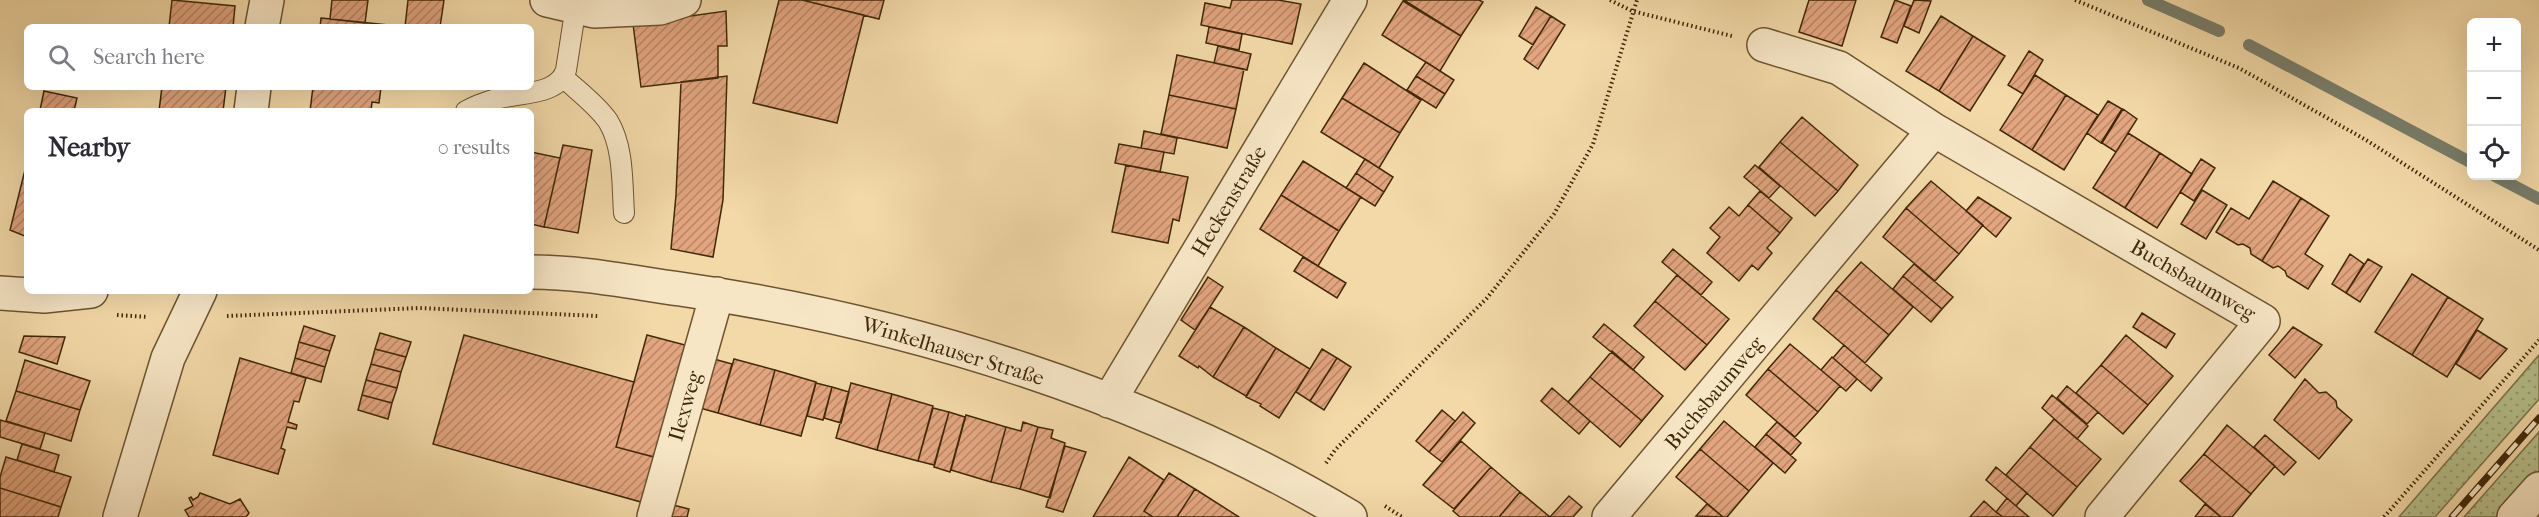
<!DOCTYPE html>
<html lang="en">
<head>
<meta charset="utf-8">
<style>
  :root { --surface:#fff; --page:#f2f2f3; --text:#2b2b33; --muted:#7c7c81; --line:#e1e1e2 }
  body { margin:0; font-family:"IM FELL French Canon",serif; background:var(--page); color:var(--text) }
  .controls { position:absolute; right:18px; top:18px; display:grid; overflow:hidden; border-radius:9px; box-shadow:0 6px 24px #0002 }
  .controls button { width:54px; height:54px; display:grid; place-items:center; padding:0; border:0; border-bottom:2px solid var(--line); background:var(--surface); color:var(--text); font:30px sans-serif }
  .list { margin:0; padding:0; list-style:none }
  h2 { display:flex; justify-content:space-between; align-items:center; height:78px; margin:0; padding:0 24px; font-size:26px }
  h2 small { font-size:20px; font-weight:400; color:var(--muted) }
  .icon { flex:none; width:33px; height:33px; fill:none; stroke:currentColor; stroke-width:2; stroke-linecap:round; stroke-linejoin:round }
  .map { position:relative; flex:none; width:2539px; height:517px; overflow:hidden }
  .search { position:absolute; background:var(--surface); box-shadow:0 6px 24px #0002; left:24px; top:24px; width:510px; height:66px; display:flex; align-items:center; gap:15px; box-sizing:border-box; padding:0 21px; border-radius:9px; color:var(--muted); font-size:22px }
  .panel { position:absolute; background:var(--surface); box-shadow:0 6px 24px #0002; left:24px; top:108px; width:510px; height:186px; border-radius:9px }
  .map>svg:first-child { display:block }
  .grass { fill:url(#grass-dots); stroke:#7b744a; stroke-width:1.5 }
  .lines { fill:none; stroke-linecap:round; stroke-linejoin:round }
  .stream { stroke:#787f6d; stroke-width:12 }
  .building { fill:url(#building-hatch); stroke:#402809; stroke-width:1.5 }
  .service-casing { stroke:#6d5431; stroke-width:22 }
  .minor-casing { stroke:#6d5431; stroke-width:36 }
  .path { stroke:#402809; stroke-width:4; stroke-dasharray:1.5 3; stroke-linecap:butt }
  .service { stroke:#f7e6c6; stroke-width:20 }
  .minor { stroke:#f7e6c6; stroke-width:33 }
  .rail-casing { stroke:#402809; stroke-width:7 }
  .rail { stroke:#f7e6c6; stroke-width:4.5; stroke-dasharray:14; stroke-linecap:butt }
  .labels { text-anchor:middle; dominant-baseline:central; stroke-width:6; stroke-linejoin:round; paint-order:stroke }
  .street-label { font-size:21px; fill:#402809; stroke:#f7e6c6 }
</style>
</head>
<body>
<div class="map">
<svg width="2539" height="517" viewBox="0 0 2539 517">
  <defs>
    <pattern id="grass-dots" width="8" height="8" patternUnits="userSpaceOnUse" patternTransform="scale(1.5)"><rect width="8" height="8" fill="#b6c08b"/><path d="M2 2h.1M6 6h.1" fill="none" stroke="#959c70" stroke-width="1.8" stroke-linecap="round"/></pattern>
    <pattern id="building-hatch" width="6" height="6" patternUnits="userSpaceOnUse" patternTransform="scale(1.5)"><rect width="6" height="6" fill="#e2a57f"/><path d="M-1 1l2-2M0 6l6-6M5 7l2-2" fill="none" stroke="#b98666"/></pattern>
  </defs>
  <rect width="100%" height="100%" fill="#f3d9a8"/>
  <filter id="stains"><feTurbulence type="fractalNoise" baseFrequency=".00333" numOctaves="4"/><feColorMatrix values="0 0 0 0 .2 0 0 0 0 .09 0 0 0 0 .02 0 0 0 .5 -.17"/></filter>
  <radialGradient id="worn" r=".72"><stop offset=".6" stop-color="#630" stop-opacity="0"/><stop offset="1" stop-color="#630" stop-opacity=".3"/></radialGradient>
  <path class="grass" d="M2539,355V399L2435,517H2399Z
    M2539,432V472L2500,517H2464Z"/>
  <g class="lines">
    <path class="stream" d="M2148,0L2219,31
      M2249,45L2472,163
      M2495,176L2539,199"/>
  </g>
  <path class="building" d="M172,0L235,6L233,27H169Z
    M332,0H368L365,23L330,19Z
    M408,0H444L440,27H405Z
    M779,0H802L864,15L837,123L753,103Z
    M802,0H884L879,19Z
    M1232,0H1278L1301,4L1292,44L1201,25L1205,3L1230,8Z
    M1404,0H1479L1483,2L1461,36Z
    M1809,0H1856L1842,46L1799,32Z
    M1895,0L1911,6L1897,43L1881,37Z
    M1914,0L1931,1L1919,33L1904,26Z
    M1403,1L1461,36L1440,71L1382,35Z
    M1536,7L1551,16L1533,45L1519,36Z
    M726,11L727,46H718V78L641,87L633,24Z
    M1551,16L1565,25L1538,69L1524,59Z
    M1941,16L1973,36L1939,91L1906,71Z
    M321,18L388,25V27H320Z
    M1209,27L1242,34L1239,50L1206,43Z
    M1973,36L2005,56L1970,111L1939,91Z
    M1218,46L1251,54L1247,70L1214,63Z
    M2029,51L2043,60L2023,94L2008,85Z
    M1177,55L1244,69L1236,109L1169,95Z
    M1426,62L1454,80L1445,94L1416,76Z
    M1364,63L1421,100L1400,133L1342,98Z
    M2035,75L2066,95L2032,150L2000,130Z
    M727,76L723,200L713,257L671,249L676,195L681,82Z
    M1416,76L1445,94L1436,108L1407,90Z
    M162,87H226L223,111H159Z
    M313,87H381L379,103L372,102L371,111H310Z
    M44,91L77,98L74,111L40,110Z
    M1169,95L1236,109L1227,148L1161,134Z
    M2066,95L2098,115L2064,170L2032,150Z
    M1342,98L1400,133L1379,168L1321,132Z
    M2108,101L2122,109L2101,143L2087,133Z
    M2123,109L2137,119L2116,152L2102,143Z
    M1802,117L1858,165L1838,191L1780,142Z
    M1144,131L1177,138L1174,154L1141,148Z
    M2128,133L2160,153L2125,208L2093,188Z
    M1780,142L1838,191L1815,216L1759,167Z
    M1119,144L1164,152L1160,172L1115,163Z
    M563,145L592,150L578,233L544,227Z
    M531,152L560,158L544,227L531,224Z
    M2160,153L2192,174L2157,228L2125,208Z
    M1365,159L1393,177L1384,192L1356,173Z
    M2201,159L2215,168L2194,201L2180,192Z
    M1303,161L1361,197L1339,231L1281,195Z
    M27,162V237L10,230Z
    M1126,165L1188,177L1179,221L1173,219L1168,243L1112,232Z
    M1755,165L1780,186L1769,198L1744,177Z
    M1356,173L1384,192L1375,206L1346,188Z
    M1931,181L1983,225L1959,254L1906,208Z
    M2273,181L2301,198L2262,261L2251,254L2250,248L2243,244L2238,245L2216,232L2231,208L2249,219Z
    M2202,190L2227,205L2206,239L2181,224Z
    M1760,191L1792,218L1780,233L1748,205Z
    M1281,195L1339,231L1318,266L1260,229Z
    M1978,197L2011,218L1996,237L1966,211Z
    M2301,198L2329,216L2305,254L2323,266L2308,289L2287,276L2285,271L2278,266L2273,268L2262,261Z
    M1748,205L1780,233L1767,248L1772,253L1758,270L1752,265L1739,281L1707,253L1720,237L1710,228L1729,207L1739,216Z
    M1906,208L1959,254L1935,281L1883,237Z
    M1673,249L1712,282L1701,295L1662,262Z
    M2350,254L2364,264L2346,293L2332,284Z
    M1303,257L1346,283L1337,298L1294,271Z
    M2368,259L2382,267L2360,302L2346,293Z
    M1861,262L1913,307L1889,335L1836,290Z
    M1914,264L1953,297L1942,309L1903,276Z
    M2412,274L2448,297L2412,355L2375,332Z
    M1677,275L1729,319L1707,345L1655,301Z
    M1903,276L1942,309L1931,322L1893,289Z
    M1208,277L1223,287L1195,330L1181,320Z
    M1836,290L1889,335L1865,363L1813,319Z
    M2448,297L2483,319L2447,377L2412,355Z
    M1655,301L1707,345L1685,370L1634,326Z
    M1210,307L1244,327L1213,377L1199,366L1198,368L1179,356Z
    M2142,313L2175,334L2166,348L2133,327Z
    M1604,324L1644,357L1633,370L1593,337Z
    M304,326L335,336L330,351L299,342Z
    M1244,327L1276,348L1246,396L1213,377Z
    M2293,327L2322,345L2295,378L2269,355Z
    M2477,330L2507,349L2480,379L2456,364Z
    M380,333L411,342L406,357L375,349Z
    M464,335L634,382L616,447L654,457L641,502L433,444Z
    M647,335L685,345L654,457L616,447Z
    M2126,335L2173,376L2148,405L2101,365Z
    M24,336L65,337L57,364L19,352Z
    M299,342L330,351L325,367L295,358Z
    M1790,344L1840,386L1818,412L1768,369Z
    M1844,345L1882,378L1871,391L1833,358Z
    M1276,348L1310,369L1279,418L1260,406L1261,404L1246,397Z
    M375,349L406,357L401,372L371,364Z
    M1322,349L1337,358L1310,401L1296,392Z
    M1612,351L1663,396L1642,421L1590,377Z
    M1832,357L1857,379L1846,391L1821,370Z
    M240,358L306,378L299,402L294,401L288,422L297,425L296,429L287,427L281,448L285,450L278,474L213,455Z
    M295,358L325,367L321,382L291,373Z
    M1337,358L1351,367L1324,410L1310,401Z
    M714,359L732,364L718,413L700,408Z
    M734,359L775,370L760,425L718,413Z
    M25,360L90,381L80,410L16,391Z
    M371,364L401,372L397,388L366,380Z
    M2101,365L2148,405L2123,434L2076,393Z
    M1768,369L1818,412L1795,437L1746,395Z
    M775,370L816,382L801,436L760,425Z
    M1590,377L1642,421L1620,447L1568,402Z
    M2305,379L2319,393L2326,392L2336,401L2337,407L2352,420L2319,459L2274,420Z
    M366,380L397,388L392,403L362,395Z
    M816,383L832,387L823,420L807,416Z
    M851,383L892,394L877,450L836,438Z
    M2067,386L2098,412L2087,424L2057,398Z
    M832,387L849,392L841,423L824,418Z
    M1552,388L1590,421L1579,434L1541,401Z
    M16,391L80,410L71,441L6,421Z
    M892,394L933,406L918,461L877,450Z
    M362,395L392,403L388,419L358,410Z
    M2052,395L2088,426L2077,439L2042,408Z
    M933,408L949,412L934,465L918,461Z
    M1442,410L1455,421L1429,452L1416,441Z
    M949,412L965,417L950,472L934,467Z
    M1463,412L1475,423L1442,462L1429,452Z
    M966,415L1006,427L991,482L951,470Z
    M2054,419L2101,459L2077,487L2030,447Z
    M0,420L45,433L40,449L0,437Z
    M1724,421L1773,463L1749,491L1700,449Z
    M1023,422L1038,427L1020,489L991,482L1006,427L1021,431Z
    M1777,422L1801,443L1791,455L1766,434Z
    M2227,425L2275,466L2251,494L2204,454Z
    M1038,427L1053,430L1051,438L1065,443L1050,498L1020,489Z
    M1766,434L1796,460L1785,473L1755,447Z
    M2265,435L2296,462L2284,475L2254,447Z
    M1461,441L1491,467L1454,509L1423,485Z
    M22,444L59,455L54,472L17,460Z
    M1065,446L1086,452L1063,512L1046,507Z
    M2030,447L2077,487L2053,516L2006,475Z
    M1700,449L1749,491L1727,517H1723L1676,477Z
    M2204,454L2251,494L2232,517H2221L2180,481Z
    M6,457L71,477L61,507L0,488V477Z
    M1129,457L1164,480L1144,511L1153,517H1093Z
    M1491,467L1520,492L1499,517H1460L1453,511Z
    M1996,467L2027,493L2016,506L1986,480Z
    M1169,473L1195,489L1177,517H1153L1144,511Z
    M0,488L61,507L58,517H0Z
    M1195,489L1239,517H1177Z
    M1520,492L1550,517H1499Z
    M200,493L230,504L240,499L249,513L246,517H189L185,510L193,506L189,498L191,497L193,500L198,497Z
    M1569,496L1582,507L1573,517H1550Z
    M2007,498L2016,506L2029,517H2003L1996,512Z
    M1984,501L1996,512L2003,517H1970Z
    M1707,504L1723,517L1696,516Z
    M2205,504L2221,517H2195Z
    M673,505L689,509L687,517H670Z"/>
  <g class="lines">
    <g class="service-casing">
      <path id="service" d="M564,78C578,91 597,105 608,121C624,147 622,184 624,213
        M466,111C475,106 486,102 496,99C519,92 558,96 566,70L576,6"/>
    </g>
    <g class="minor-casing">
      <path id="minor" d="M547,0L594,11L660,8L684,0
        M262,27L267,0
        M1764,45L1839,68L1934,130
        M251,111L254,87
        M531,272C581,272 630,282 680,289C910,322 1149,397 1350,517
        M0,293L44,296L91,291
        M1109,401L1350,0
        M120,517L168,358L200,291
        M654,517L717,294
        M1609,517L1934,130L2263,321L2102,517
        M2514,517L2539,489"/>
    </g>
    <path class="path" d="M1610,0L1632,11L1732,36
      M2075,0L2239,68L2366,140L2539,250
      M117,315L148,317
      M227,316L419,308L598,316
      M1326,463L1335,450L1487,298L1554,214L1593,144L1637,0
      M1385,506L1402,517
      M2384,517L2539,340"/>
    <use href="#service" class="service"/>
    <use href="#minor" class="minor"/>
    <g class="rail-casing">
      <path id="rail" d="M2452,517L2539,418"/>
    </g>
    <use href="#rail" class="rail"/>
  </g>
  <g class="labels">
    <g class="street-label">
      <text transform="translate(1229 201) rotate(-59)">Heckenstraße</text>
      <text transform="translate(2193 280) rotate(30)">Buchsbaumweg</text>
      <text transform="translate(953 351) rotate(17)">Winkelhauser Straße</text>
      <text transform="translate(1714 393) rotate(-50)">Buchsbaumweg</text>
      <text transform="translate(685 406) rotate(-74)">Ilexweg</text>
    </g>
  </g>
  <rect width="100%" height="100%" filter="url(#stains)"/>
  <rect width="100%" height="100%" fill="url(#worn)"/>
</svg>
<div class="controls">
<button>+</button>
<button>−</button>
<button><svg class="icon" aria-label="locate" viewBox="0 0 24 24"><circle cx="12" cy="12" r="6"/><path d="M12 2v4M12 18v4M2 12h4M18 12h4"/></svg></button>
</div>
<div class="search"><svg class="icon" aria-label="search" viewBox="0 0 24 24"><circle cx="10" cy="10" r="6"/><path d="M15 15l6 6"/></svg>Search here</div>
<section class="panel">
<h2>Nearby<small>0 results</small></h2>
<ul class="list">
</ul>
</section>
</div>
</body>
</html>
